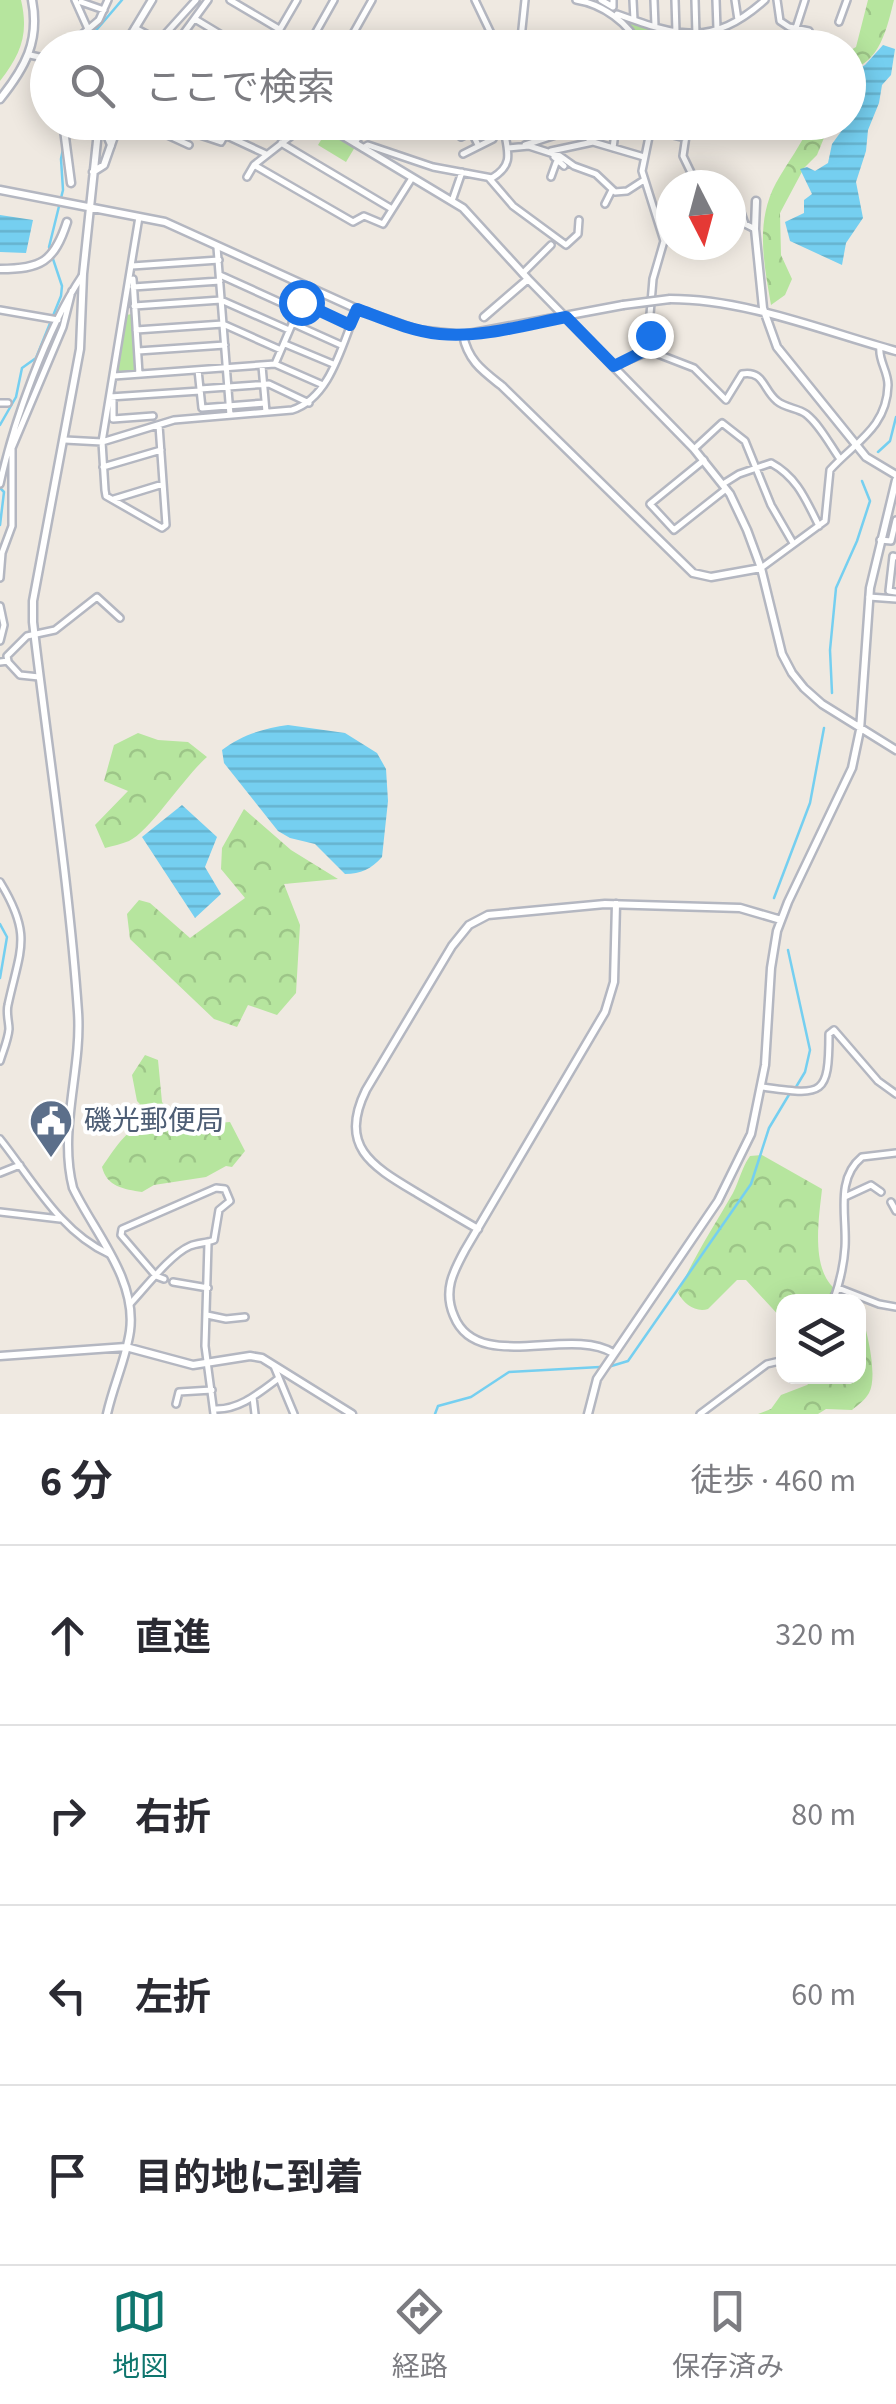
<!DOCTYPE html>
<html lang="ja">
<head>
<meta charset="utf-8">
<style>
  :root { --surface:#fff; --page:#f7f7f7; --text:#2b2b33; --muted:#7c7c81; --line:#e1e1e2; --accent:#0f766e }
  body { margin:0; font-family:"Source Sans 3","Noto Sans JP",sans-serif; background:var(--page); color:var(--text) }
  .controls { position:absolute; right:30px; bottom:30px; display:grid; overflow:hidden; border-radius:20px; box-shadow:0 5px 25px #0003 }
  .controls button { width:90px; height:90px; display:grid; place-items:center; padding:0; border:0; border-bottom:2px solid var(--line); background:var(--surface); color:var(--text); font:50px sans-serif }
  .compass { position:absolute; left:656px; top:170px; width:90px; height:90px; border-radius:50%; background:var(--surface); box-shadow:0 5px 25px #0003; rotate:174deg }
  .stop { position:absolute; width:30px; height:30px; margin:-22px; border:8px solid #1a73e8; border-radius:50%; background:#fff }
  .stop.end { background:#1a73e8; border-color:#fff; box-shadow:0 2px 10px #0008 }
  .list { margin:0; padding:0; list-style:none }
  h2 { display:flex; justify-content:space-between; align-items:center; height:130px; margin:0; padding:0 40px; font-size:42px }
  h2 small { font-size:32px; font-weight:400; color:var(--muted) }
  .list li { display:grid; grid-template-columns:65px 1fr auto; gap:30px; align-items:center; box-sizing:border-box; height:180px; padding:0 40px; border-top:2px solid var(--line) }
  .list b { display:block; font-size:38px; white-space:nowrap }
  .list em { font-size:32px; font-style:normal; color:var(--muted) }
  .icon { flex:none; width:55px; height:55px; fill:none; stroke:currentColor; stroke-width:2; stroke-linecap:round; stroke-linejoin:round }
  .map { position:relative; flex:none; width:896px; height:1414px; overflow:hidden }
  .search { position:absolute; background:var(--surface); box-shadow:0 5px 25px #0003; left:30px; right:30px; top:30px; height:110px; display:flex; align-items:center; gap:25px; box-sizing:border-box; padding:0 35px; border-radius:55px; color:var(--muted); font-size:38px }
  .sheet { height:850px; background:var(--surface) }
  nav { display:flex; justify-content:space-around; align-items:center; box-sizing:border-box; height:140px; border-top:2px solid var(--line); background:var(--surface); font-size:28px; color:var(--muted) }
  nav a { display:grid; justify-items:center; gap:5px }
  nav .on { color:var(--accent) }
  .map>svg:first-child { display:block }
  .forest { fill:url(#forest-crowns) }
  .park { fill:#b6e59e }
  .water { fill:url(#water-rules) }
  .lines { fill:none; stroke-linecap:round; stroke-linejoin:round }
  .stream { stroke:#75cff0; stroke-width:2.5 }
  .minor-casing { stroke:#b4b7c1; stroke-width:10 }
  .tertiary-casing { stroke:#b4b7c1; stroke-width:11 }
  .minor { stroke:#fff; stroke-width:5 }
  .tertiary { stroke:#fff; stroke-width:6 }
  .tertiary-bridge-casing { stroke:#b4b7c1; stroke-width:11; stroke-linecap:butt }
  .tertiary-bridge { stroke:#fff; stroke-width:6 }
  .route { stroke:#1a73e8; stroke-width:12 }
  .labels { text-anchor:middle; dominant-baseline:central; stroke-width:8; stroke-linejoin:round; paint-order:stroke }
  .service-label { font-size:28px; fill:#4e5e75; stroke:#fff; text-anchor:start }
</style>
</head>
<body>
<div class="map">
<svg width="896" height="1414" viewBox="0 0 896 1414">
  <defs>
    <pattern id="forest-crowns" width="20" height="18" patternUnits="userSpaceOnUse" patternTransform="scale(2.5)"><rect width="20" height="18" fill="#b6e59e"/><path d="M2 6a3 3 0 1 1 6 0M12 15a3 3 0 1 1 6 0" fill="none" stroke="#9dc588"/></pattern>
    <pattern id="water-rules" width="6" height="5" patternUnits="userSpaceOnUse" patternTransform="scale(2.5)"><rect width="6" height="5" fill="#75cff0"/><path d="M0 2.5h6" fill="none" stroke="#66b2ce"/></pattern>
  </defs>
  <rect width="100%" height="100%" fill="#efe9e1"/>
  <path class="forest" d="M868,0H894C887,28 880,63 849,70V51L856,47Z
    M811,123H830L817,155L804,168L780,213L781,255L792,279L785,295L771,305C764,264 755,222 776,183C788,162 801,145 811,123Z
    M138,733L158,740L188,742L207,757C184,777 150,831 129,841C122,844 112,846 105,848L95,825L128,791L104,781L114,745Z
    M244,809L291,850L338,879L284,884L300,925L296,993L277,1015L248,1005L237,1027L214,1019L130,939L127,914L139,900L150,903L190,938L245,898L221,869L222,848Z
    M145,1055L158,1060L162,1102L182,1126L230,1122L245,1151L232,1167L226,1166L206,1177L154,1185L142,1192C124,1189 107,1187 102,1167C118,1144 127,1128 153,1118L137,1101L132,1075Z
    M762,1155L822,1189C819,1218 810,1269 836,1290C842,1295 851,1297 857,1301L784,1302L783,1320L746,1280H737L708,1309C696,1313 684,1304 678,1293C693,1258 714,1226 733,1193C739,1181 742,1167 750,1156Z
    M859,1305C865,1324 879,1374 869,1393C865,1400 858,1405 852,1410L826,1409L818,1414H758L771,1409L781,1395L807,1385L817,1377L858,1376Z"/>
  <path class="park" d="M0,0H21C29,34 21,54 0,81Z
    M618,17L671,34L696,38L675,47H645Z
    M327,130L355,147L346,162L318,145Z
    M132,314L135,371L117,373L126,315Z"/>
  <path class="water" d="M883,45L895,49L891,75L882,85L879,103L868,130L866,151L856,182L863,218L846,243L842,265L790,241L785,222L804,213V200L812,194L800,169L807,167L815,171L828,163L832,144L848,122L851,73L865,65Z
    M0,215L33,220L26,253L0,252Z
    M288,725L345,733L377,753L386,769L388,801L382,857C371,869 361,874 345,874L315,844L290,838L278,831L224,763L222,750C241,735 265,728 288,725Z
    M182,805L217,837L205,867L221,894L195,918L142,837Z"/>
  <g class="lines">
    <path class="stream" d="M81,48L122,0
      M0,425L16,397L22,368L36,358L61,296L62,286L49,247L63,190L61,159L64,144
      M878,452L890,441L896,417
      M0,488L4,492L0,525
      M832,693L830,650L836,588L857,541L870,501L862,481
      M774,898L810,803L824,728
      M0,924L7,937L0,978
      M788,950L810,1050L805,1072L796,1087
      M608,1367L628,1361L751,1184L769,1128L790,1093
      M435,1414L438,1406L471,1397L509,1372L600,1367"/>
    <g class="minor-casing">
      <path id="minor" d="M75,0L88,29
        M230,0L279,29
        M475,0L498,48
        M576,0C602,4 630,23 640,48
        M601,0L613,7V0
        M633,0L634,20
        M654,0L655,26
        M675,0L676,32
        M695,0L696,35
        M716,0L717,29
        M735,0L738,20
        M777,0L780,21L789,27L809,31
        M81,2L104,10
        M617,14C678,36 711,48 765,0
        M195,19L243,48
        M839,22L847,0
        M135,28L159,41L196,0
        M796,28L805,0
        M495,43L509,36
        M66,48L99,20L108,0
        M179,48L181,37L208,0
        M269,48L297,0
        M307,48L334,0
        M345,48L372,0
        M413,48V47
        M520,48L525,0
        M703,48L711,34
        M30,55L48,59
        M139,122L189,145
        M202,122L200,135L221,142L232,122
        M309,122L254,165L353,222L364,216L383,224L412,178
        M467,122L478,145
        M619,122L685,138
        M688,122L683,156L697,185
        M612,127L615,133L613,148
        M164,133L168,122
        M225,135L266,154
        M461,137L491,122
        M281,143L392,209
        M355,143L368,122
        M525,145L574,129L592,141
        M111,146L108,139L112,122
        M363,148L368,145L433,167L492,178C514,165 508,152 504,130L510,122
        M508,148L529,146L560,156L574,166L596,174L615,192L627,191L644,180
        M551,151L593,142L644,157
        M463,154L493,139
        M554,157L564,166
        M247,177L254,165
        M551,177L556,163L560,161
        M489,178L513,206L566,245L578,234L579,220
        M731,197L739,206L745,224L755,229
        M452,201L462,172
        M605,204L612,190
        M139,217L102,442L105,490L106,496L162,528L166,525L159,425
        M217,247L230,415
        M132,266L219,260
        M523,273L551,245
        M220,275L297,310
        M133,279L139,374
        M133,287L220,281
        M301,302L350,325
        M134,306L221,300L289,330
        M0,310L58,320
        M292,323L341,345
        M136,330L223,324L281,350
        M285,344L333,364
        M647,350L653,279L664,241L642,171L652,122
        M138,351L225,345
        M275,364L308,287
        M262,366L266,412
        M614,366L650,351L694,368L726,400L742,374C764,370 763,390 777,401C785,408 798,408 806,414C820,425 830,445 840,459
        M198,370L202,408
        M114,376L275,364L323,385
        M200,389L269,384L309,403
        M110,397L200,391
        M113,397V419L153,416
        M0,403H8
        M202,408L265,403
        M65,440L102,442L174,420L292,410C331,398 342,343 357,309
        M694,449L722,423L745,441L771,505L793,543
        M704,460L650,504L674,530L726,489
        M103,467L161,450
        M0,484C13,423 47,328 82,276
        M723,484L739,474L771,463C797,477 806,500 819,526
        M114,499L163,484
        M880,540L891,541L896,520
        M896,557L893,556L889,591L896,592
        M761,568L825,521L830,470C854,443 887,428 888,385C888,371 878,360 880,347
        M0,578L2,553L12,526V448L63,327L72,291
        M869,597L896,599
        M0,606L4,625L0,641
        M0,662L8,661L7,656L27,636L55,630L97,597L120,618
        M8,662L20,675L39,677
        M0,882C33,936 20,949 8,1005C6,1013 9,1022 9,1029C8,1040 3,1051 0,1061
        M762,1087C822,1095 829,1098 829,1034L834,1030L878,1081L896,1094
        M0,1139C32,1179 60,1232 109,1254
        M0,1173L20,1165
        M845,1197L871,1185L881,1192
        M891,1202L896,1211
        M0,1212L60,1219
        M208,1243L205,1346L214,1414
        M173,1282L208,1288
        M838,1288L879,1304L896,1307
        M833,1302C839,1285 844,1265 845,1247C847,1216 835,1179 862,1157L896,1153
        M130,1304C145,1288 171,1254 190,1246C197,1243 207,1243 214,1240L219,1210L230,1201L225,1189L216,1188L122,1229L121,1235L156,1276L164,1279
        M207,1315L226,1319L245,1317
        M274,1366L294,1414
        M253,1397L255,1414
        M176,1404L179,1392L212,1390
        M215,1409C240,1410 260,1392 279,1378
        M700,1414L767,1364L784,1360"/>
    </g>
    <g class="tertiary-casing">
      <path id="tertiary" d="M123,48L152,0
        M0,99C25,68 40,41 32,0
        M63,122L71,183
        M99,122L83,274L80,349L33,601V622C48,751 69,882 78,1012C82,1070 58,1130 73,1188C94,1232 137,1279 130,1331C126,1359 113,1386 107,1414
        M320,122L463,208L528,279L694,449L730,494L747,530L761,568L782,654L792,673L804,688L822,704L896,750
        M93,172L104,165L119,122
        M0,190L165,222L357,309L417,330L463,335L623,305
        M756,201L755,229L763,308L777,347L866,457L896,475
        M0,269C41,269 54,262 67,222
        M670,299C746,299 823,331 896,351
        M484,317L528,279
        M463,335C468,361 483,371 502,386L693,573L711,577L761,568
        M478,1229C457,1217 437,1205 417,1193C372,1166 338,1147 366,1090L452,946L469,925L488,915L605,904L740,908L781,920
        M613,1353C570,1326 477,1374 454,1316C443,1291 453,1272 465,1250L605,1012L614,982L616,904
        M0,1356L126,1347L193,1365L250,1356L262,1358L352,1414
        M588,1414L597,1379L718,1201L751,1134L765,1065L771,968L777,931L788,902L852,768L860,730L870,588L896,480"/>
    </g>
    <use href="#minor" class="minor"/>
    <use href="#tertiary" class="tertiary"/>
    <g class="tertiary-bridge-casing">
      <path id="tertiary-bridge" d="M623,305L670,299"/>
    </g>
    <use href="#tertiary-bridge" class="tertiary-bridge"/>
  </g>
  <g class="lines">
    <path class="route" d="M301,302L350,325L357,309C384,319 411,331 440,334C482,338 525,325 566,317L614,366L646,350L650,335"/>
  </g>
  <defs>
    <g id="civic-pin" transform="scale(2.25)"><path d="M0 17L-7.5 6A9.5 9.5 0 1 1 7.5 6Z" fill="#5c6f8a" stroke="#fff"/><path d="M-.6-6.5H3V-4.5H.6V-3L4-1V1h2V6H-6V1h2V-1L-.6-3ZM-1.2 2.5V6h2.4V2.5Z" fill="#fff"/></g>
  </defs>
  <g fill-rule="evenodd">
    <use href="#civic-pin" x="51" y="1121"/>
  </g>
  <g class="labels">
    <g class="service-label">
      <text x="84" y="1121">磯光郵便局</text>
    </g>
  </g>
</svg>
<div class="controls">
<button><svg class="icon" aria-label="layers" viewBox="0 0 24 24"><path d="M12 4l9 5-9 5-9-5zM3 14l9 5 9-5"/></svg></button>
</div>
<svg class="compass" viewBox="-18 -18 36 36"><path d="M0-13l5 13h-10z" fill="#e53935"/><path d="M0 13l5-13h-10z" fill="#7c7c81"/></svg>
<div class="stop" style="left:301px;top:302px"></div>
<div class="stop end" style="left:650px;top:335px"></div>
<div class="search"><svg class="icon" aria-label="search" viewBox="0 0 24 24"><circle cx="10" cy="10" r="6"/><path d="M15 15l6 6"/></svg>ここで検索</div>
</div>
<section class="sheet">
<h2>6 分<small>徒歩 · 460 m</small></h2>
<ul class="list">
<li><svg class="icon" aria-label="ahead" viewBox="0 0 24 24"><path d="M12 20V5M6 11l6-6 6 6"/></svg><div><b>直進</b></div><em>320 m</em></li>
<li><svg class="icon" aria-label="right" viewBox="0 0 24 24"><path d="M7 20v-9h11M14 6l5 5-5 5"/></svg><div><b>右折</b></div><em>80 m</em></li>
<li><svg class="icon" aria-label="left" viewBox="0 0 24 24"><path d="M17 20v-9H6M10 6l-5 5 5 5"/></svg><div><b>左折</b></div><em>60 m</em></li>
<li><svg class="icon" aria-label="arrive" viewBox="0 0 24 24"><path d="M6 21V4h12l-3 4 3 4H6"/></svg><div><b>目的地に到着</b></div></li>
</ul>
</section>
<nav>
<a class="on"><svg class="icon" aria-label="map" viewBox="0 0 24 24"><path d="M3 6l6-2 6 2 6-2v14l-6 2-6-2-6 2zM9 4v14M15 6v14"/></svg>地図</a>
<a><svg class="icon" aria-label="directions" viewBox="0 0 24 24"><path d="M12 3l9 9-9 9-9-9zM9 14v-3h6M13 9l2 2-2 2"/></svg>経路</a>
<a><svg class="icon" aria-label="saved" viewBox="0 0 24 24"><path d="M7 4h10v16l-5-4-5 4z"/></svg>保存済み</a>
</nav>
</body>
</html>
